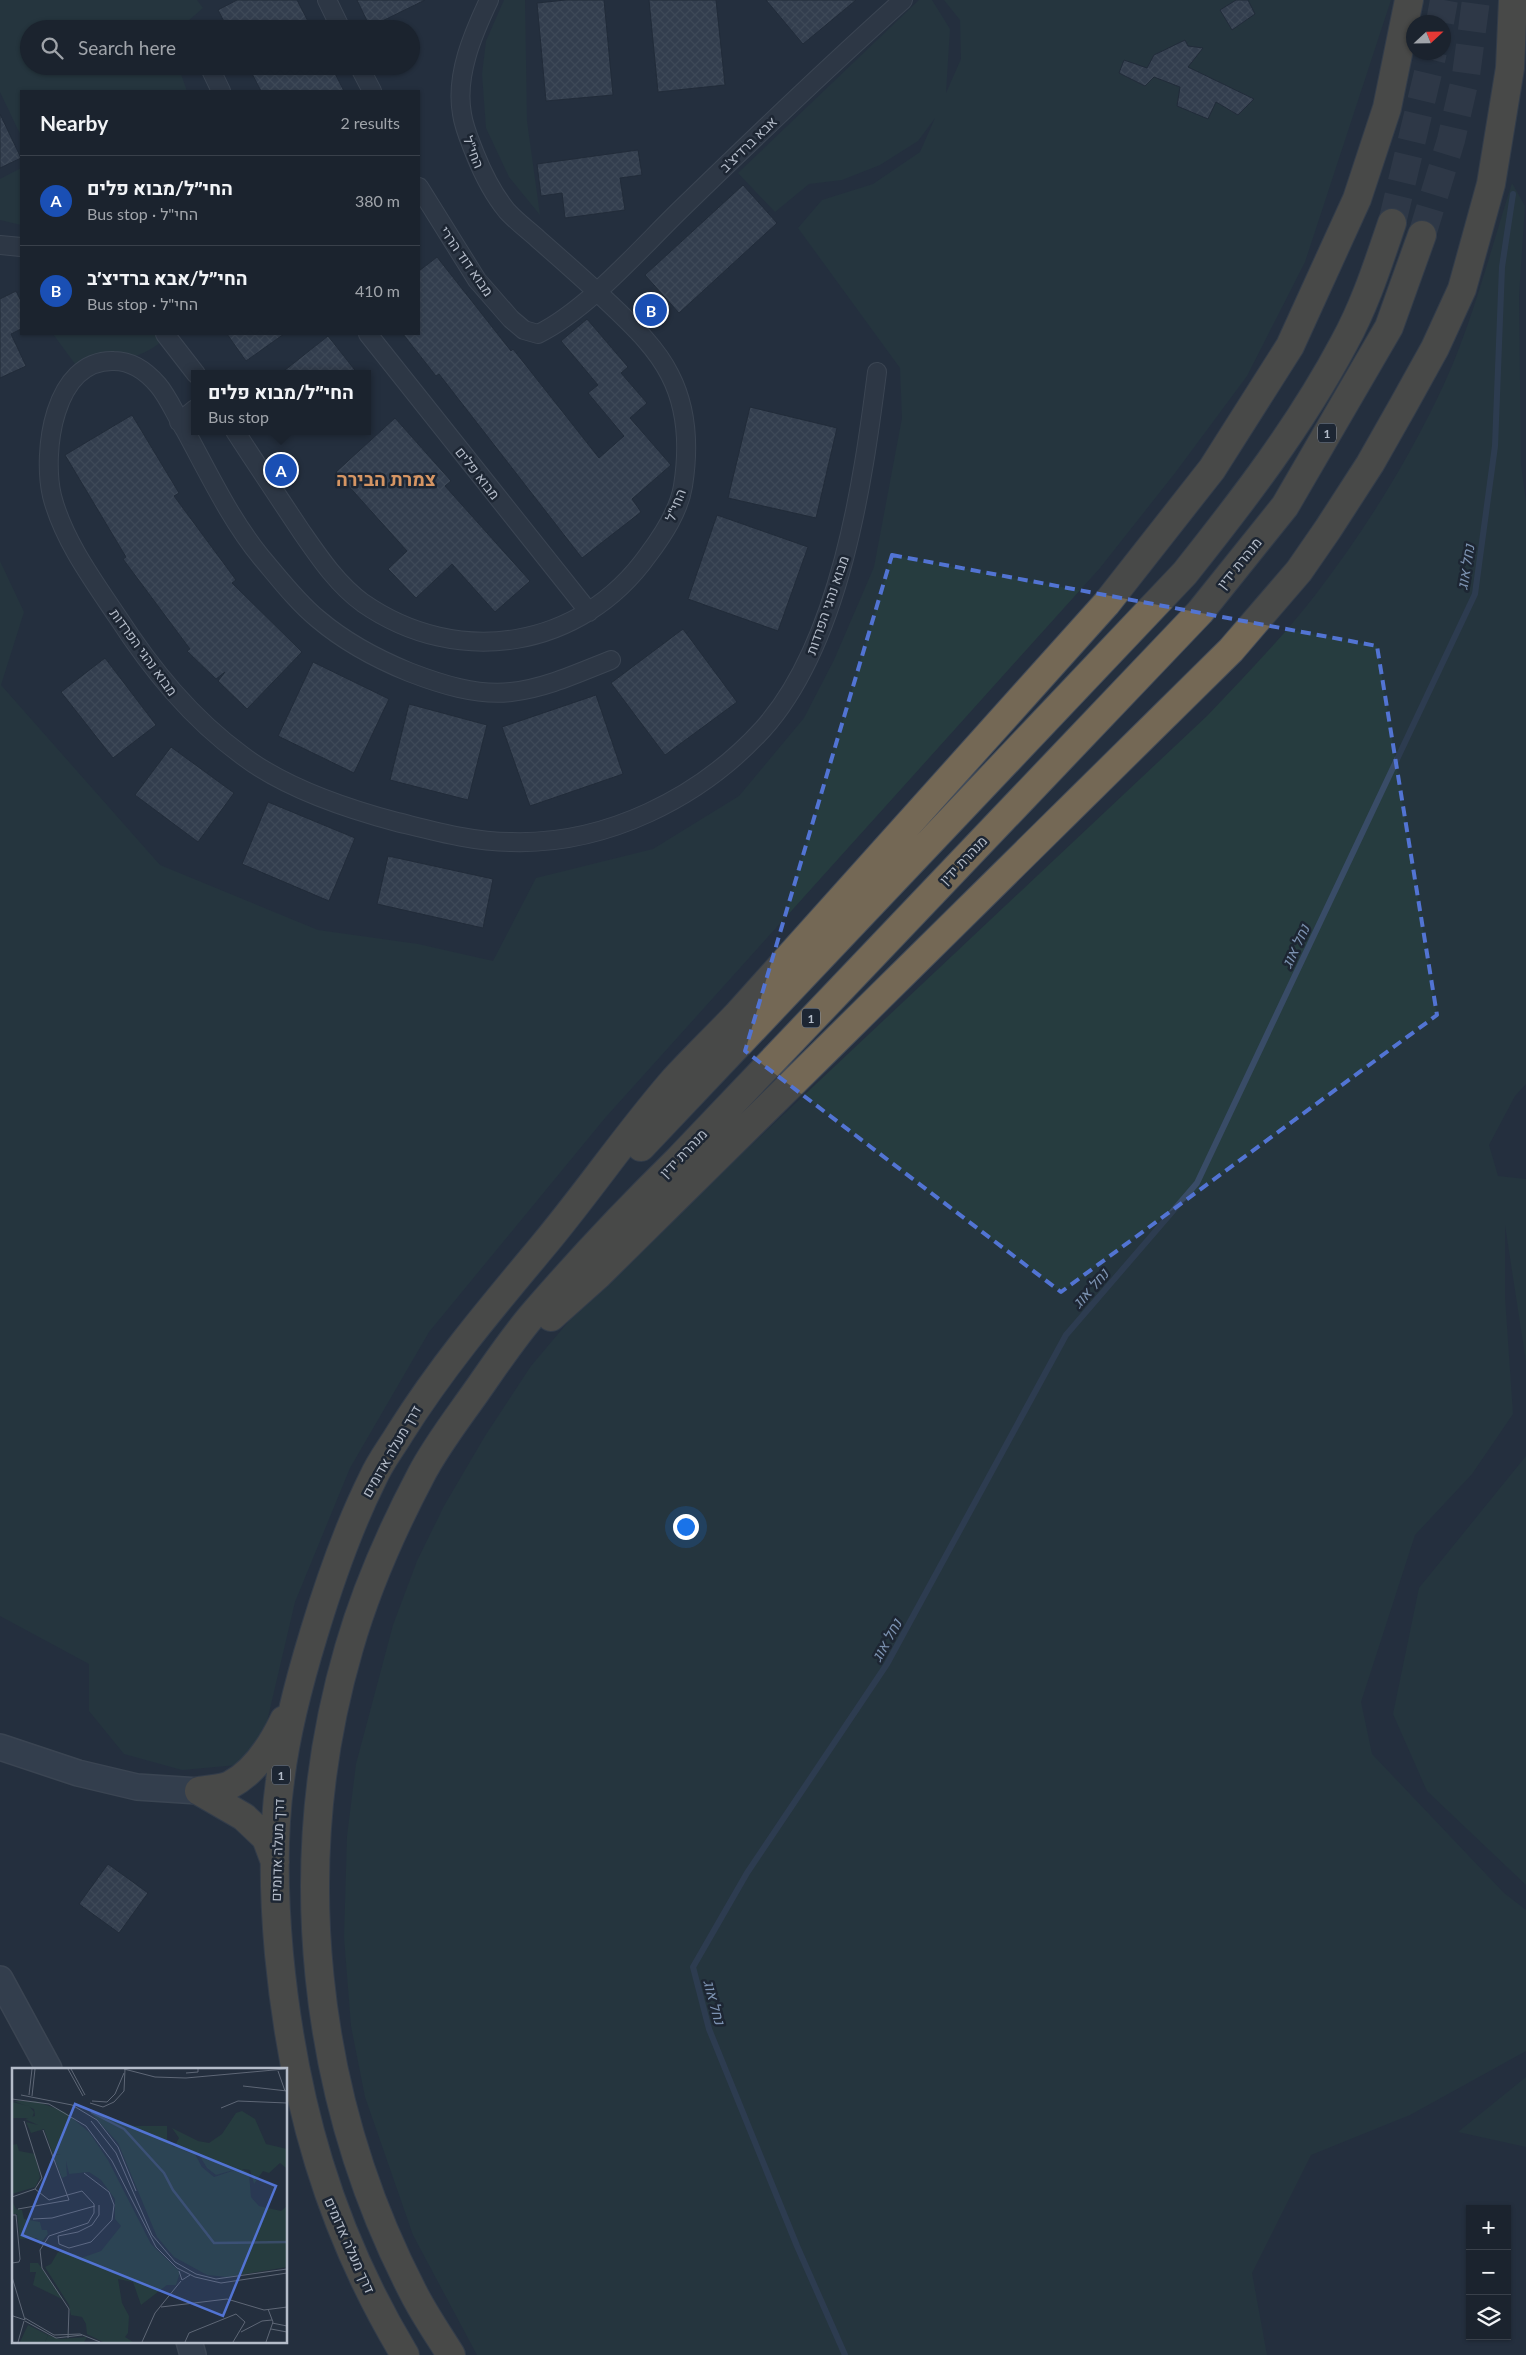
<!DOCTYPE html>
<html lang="en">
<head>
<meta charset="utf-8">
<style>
  :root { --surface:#1b232e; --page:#282f3a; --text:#f1f3f6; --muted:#a0a4aa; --line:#39404a; --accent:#8bbbb9 }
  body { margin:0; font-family:Lato,Heebo,sans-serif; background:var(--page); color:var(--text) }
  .controls { position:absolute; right:15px; bottom:15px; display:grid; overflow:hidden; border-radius:0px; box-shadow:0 1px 4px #0004 }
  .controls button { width:45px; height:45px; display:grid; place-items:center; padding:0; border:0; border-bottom:1px solid var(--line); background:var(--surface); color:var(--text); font:25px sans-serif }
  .compass { position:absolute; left:1406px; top:15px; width:45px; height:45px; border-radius:50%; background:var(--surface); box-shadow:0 1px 4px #0004; rotate:68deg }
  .you { position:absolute; left:685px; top:1526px; width:18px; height:18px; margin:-12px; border:4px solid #fff; border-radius:50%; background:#1a73e8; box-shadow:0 0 0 8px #1a73e833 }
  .badge { display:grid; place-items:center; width:32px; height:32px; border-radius:50%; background:var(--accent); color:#fff; font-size:16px; font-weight:700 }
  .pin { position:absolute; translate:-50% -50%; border:2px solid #fff; box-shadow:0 1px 5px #0006 }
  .popup { position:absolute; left:191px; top:370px; width:180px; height:65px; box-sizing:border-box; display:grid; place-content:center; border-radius:0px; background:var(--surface); filter:drop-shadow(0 1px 4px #0005); font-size:16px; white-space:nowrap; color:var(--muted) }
  .popup b { font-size:19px; color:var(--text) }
  .popup::after { content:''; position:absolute; left:50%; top:100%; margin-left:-10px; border:10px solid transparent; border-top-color:var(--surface) }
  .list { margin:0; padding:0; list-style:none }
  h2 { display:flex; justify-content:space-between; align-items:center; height:65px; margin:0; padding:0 20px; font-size:21px }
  h2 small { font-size:16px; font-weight:400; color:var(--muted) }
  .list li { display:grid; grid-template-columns:32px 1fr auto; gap:15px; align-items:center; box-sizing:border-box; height:90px; padding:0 20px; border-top:1px solid var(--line) }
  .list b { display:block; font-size:19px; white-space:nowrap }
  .list p { margin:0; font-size:16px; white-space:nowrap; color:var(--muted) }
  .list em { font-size:16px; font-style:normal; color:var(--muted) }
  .icon { flex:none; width:28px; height:28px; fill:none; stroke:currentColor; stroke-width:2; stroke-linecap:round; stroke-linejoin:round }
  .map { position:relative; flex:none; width:1526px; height:2355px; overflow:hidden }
  .search { position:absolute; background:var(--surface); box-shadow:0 1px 4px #0004; left:20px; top:20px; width:400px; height:55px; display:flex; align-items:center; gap:12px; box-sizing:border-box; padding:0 18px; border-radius:28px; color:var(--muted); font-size:19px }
  .panel { position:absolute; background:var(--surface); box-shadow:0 1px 4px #0004; left:20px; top:90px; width:400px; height:245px; border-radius:0px }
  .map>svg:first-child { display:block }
  .green { fill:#263c3f }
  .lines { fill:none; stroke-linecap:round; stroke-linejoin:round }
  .stream { stroke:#394c67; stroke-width:6 }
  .building { fill:url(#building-cross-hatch); stroke:#1f2835 }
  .highway-tunnel { stroke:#3a4453; stroke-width:28; stroke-dasharray:28 14; stroke-linecap:butt }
  .street-casing { stroke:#565f6c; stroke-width:20 }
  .secondary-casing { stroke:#565f6c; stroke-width:28 }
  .highway-casing { stroke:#434c59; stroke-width:30 }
  .street { stroke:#38414e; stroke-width:18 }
  .secondary { stroke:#465061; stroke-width:25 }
  .highway { stroke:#746855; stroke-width:28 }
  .marked { fill:none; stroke:#5274d3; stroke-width:4; stroke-dasharray:10 6; stroke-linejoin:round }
  .labels { text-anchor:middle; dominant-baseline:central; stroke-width:5; stroke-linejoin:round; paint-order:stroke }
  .shield { fill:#1d2633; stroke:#878f9c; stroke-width:1 }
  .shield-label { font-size:12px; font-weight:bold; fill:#b4bcc9 }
  .street-label { font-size:14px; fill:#b4bcc9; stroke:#1d2633 }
  .water-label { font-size:15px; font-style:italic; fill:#7c92b1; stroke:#1d2633 }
  .district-label { font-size:19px; font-weight:bold; fill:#d59563; stroke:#1d2633 }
  .inset-river { fill:none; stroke:#394c67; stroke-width:2.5 }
  .inset-road { fill:none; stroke:#5e6776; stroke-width:1 }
  .view { fill:#5274d3; fill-opacity:0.15; stroke:#5274d3; stroke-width:2.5 }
  .inset-edge { fill:none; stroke:#b4bcc9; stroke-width:2.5 }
</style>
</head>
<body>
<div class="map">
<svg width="1526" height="2355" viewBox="0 0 1526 2355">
  <defs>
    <pattern id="building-cross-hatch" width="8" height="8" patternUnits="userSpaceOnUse" patternTransform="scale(1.25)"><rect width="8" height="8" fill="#455162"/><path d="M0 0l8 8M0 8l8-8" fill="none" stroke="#5d6877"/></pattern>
  </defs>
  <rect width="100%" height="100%" fill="#242f3e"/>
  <path class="green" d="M0,0H197L203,8L179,29H29V66H178L187,91H21V136L0,92Z
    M504,0H525L527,121L540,215L509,177L486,128L482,74L486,41Z
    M919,0H932L950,29L946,93L961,59L960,20L944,0H1391L1305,262L1247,376L1175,473L1100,568L605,1118L429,1332L350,1468L295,1602L262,1743L237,1765L182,1770L124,1754L89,1711V1664L0,1616V561L24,612L1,685L160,865L318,930L418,944L493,961L536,878L653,849L739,796L804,718L834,660L874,567L902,418L900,368L798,228L822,200L873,184L920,152L935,118L918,141L880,165L842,180L809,184L775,212L738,173Z
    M21,168V225L0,220V179Z
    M1512,183L1525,206L1519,296L1521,464L1526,502V1084L1515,1096L1489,1145L1498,1176L1526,1179V1362L1505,1225V1297L1513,1414L1472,1474L1415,1535L1361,1702L1372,1754L1504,1893L1526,1910V2051L1410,2115L1311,2155L1252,2273L1267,2355H477L413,2235L365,2097L351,2026L344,1937L347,1836L356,1764L393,1625L417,1561L444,1506L485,1436L531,1366L569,1321L629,1260L1208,715C1245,676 1283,637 1316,594C1362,534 1403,469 1436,401C1470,333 1489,255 1512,183Z
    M53,334H156L162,341C139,361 107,363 78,368Z
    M1526,1456V1885L1427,1791L1393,1714L1419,1588Z
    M1526,2077V2147L1458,2132Z"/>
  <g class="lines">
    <path class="stream" d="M845,2355L797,2246L709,2029L693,1967L747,1873L887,1664L1066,1335L1197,1183L1475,594L1495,446L1502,267L1513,194"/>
  </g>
  <path class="building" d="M237,0H297L312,29H228L218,10Z
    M357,0H425L370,27Z
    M566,0H604L613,95L546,101L537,3Z
    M649,0H716L725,85L658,92Z
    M766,0H856L803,44Z
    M1236,0H1248L1255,14L1232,30L1220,10Z
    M1185,40L1188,46L1203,48L1188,67L1254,99L1238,115L1216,102L1208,119L1177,106L1180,87L1154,77L1145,86L1119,73L1124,60L1147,68L1154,55Z
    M248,66H331L344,91H261Z
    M0,114L21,158L0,168Z
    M638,150L642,175L620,178L625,210L565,218L562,193L541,196L537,164Z
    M743,185L777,223L679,313L645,275Z
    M437,257L511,351L513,349L599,458L624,436L588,393L598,385L561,341L587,319L628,367L621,373L647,403L630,418L671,465L632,499L641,512L582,558L439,374L436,376L403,334H419V271Z
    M16,291L21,301V329L11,334L26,366L0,378V299Z
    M227,334H284L246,361Z
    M328,336L358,374H280Z
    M750,407L837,428L816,518L728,498Z
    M132,415L179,493L174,496L236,580L232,583L302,652L247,709L218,681L225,672L216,679L187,651L190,649L123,559L126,557L65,455Z
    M395,418L451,481L445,486L530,581L495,612L452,564L416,598L388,569L407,551L336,472Z
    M717,515L808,547L778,631L688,599Z
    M683,629L737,702L665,755L611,683Z
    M105,658L156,725L113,758L61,692Z
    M313,662L389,699L354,773L278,736Z
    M596,695L623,774L530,806L502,727Z
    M409,704L487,725L468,800L390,780Z
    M171,747L234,793L198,842L135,795Z
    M268,802L355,838L329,901L242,864Z
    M388,856L493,879L483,928L377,904Z
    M108,1864L148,1893L119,1933L79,1904Z"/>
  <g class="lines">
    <path class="highway-tunnel" d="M1440,22L1444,0
      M1392,223L1433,52
      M1422,235L1451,140L1466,75L1476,0"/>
    <g class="street-casing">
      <path id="street" d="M327,0L341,29
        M209,66L221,91
        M359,66L372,91
        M419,187L477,280L511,319L524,330L538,334C587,310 640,249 680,210C753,139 827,68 903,0
        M0,245L21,247
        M165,334L196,374
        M368,334L589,612
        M179,422L195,409
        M235,431C257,465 279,498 301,531C319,557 337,584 363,603C458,669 581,649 648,555C663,535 679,511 683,486C689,448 688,410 670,375C656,347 632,325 609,303C586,281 562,260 538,239C528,230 516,221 507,211C493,194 483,174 475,154C470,141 464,128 462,114C455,75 473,34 489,0
        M611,660C578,673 546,688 511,692C477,696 440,684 409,672C377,659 344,641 318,619C297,602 278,577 261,557C230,519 208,472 185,430C176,416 169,398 158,385C146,371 132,361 114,361C53,359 42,453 52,496C63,539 92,579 117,616C152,670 191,718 243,756C284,787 348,809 397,822C434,831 473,842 511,842C606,845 700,798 763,729C840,643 863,483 877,372"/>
    </g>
    <g class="secondary-casing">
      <path id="secondary" d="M0,1747L78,1773L137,1787L199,1791
        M0,1979L49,2069
        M189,2341L193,2355"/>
    </g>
    <g class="highway-casing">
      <path id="highway" d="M641,1147L1185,573C1243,500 1300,426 1344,343C1365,305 1378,264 1392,223
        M551,1317L598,1275L1231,650L1299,571L1328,529L1370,464L1404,404L1435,348L1462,289L1491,184L1510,68L1513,0
        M199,1791C209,1789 222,1789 230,1785C255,1772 272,1745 284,1720
        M199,1791L244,1817L266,1838L275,1862
        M405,2355C329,2229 293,2100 279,1954C274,1898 272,1838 280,1781C286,1730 299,1682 314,1633C330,1580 348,1528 373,1478C380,1462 391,1448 400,1433C442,1366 492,1307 542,1247C588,1192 627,1134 674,1080C694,1058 716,1037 737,1015L1106,604L1212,469L1290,346L1357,199L1387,108L1409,0
        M451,2355C438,2334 424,2314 413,2292C311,2095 287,1861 349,1648C366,1589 392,1530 421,1475C436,1446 457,1419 476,1392C495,1365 514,1336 536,1311C581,1259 629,1208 678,1160L1200,612L1285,506L1389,327L1422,235"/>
    </g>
    <use href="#street" class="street"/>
    <use href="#secondary" class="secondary"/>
    <use href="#highway" class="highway"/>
  </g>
  <path d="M0 0H1526V2355H0ZM892,555L1377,646L1437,1015L1061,1292L745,1051Z" fill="#242f3e" fill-opacity=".55" fill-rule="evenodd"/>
  <path class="marked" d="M892,555L1377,646L1437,1015L1061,1292L745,1051Z"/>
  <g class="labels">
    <g class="shield">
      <rect x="1318" y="423.5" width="18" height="19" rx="4"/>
      <rect x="802" y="1008.5" width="18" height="19" rx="4"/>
      <rect x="272" y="1765.5" width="18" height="19" rx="4"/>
    </g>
    <g class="shield-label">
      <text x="1327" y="433">1</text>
      <text x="811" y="1018">1</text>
      <text x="281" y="1775">1</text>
    </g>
    <g class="street-label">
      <text transform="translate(748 144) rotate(-44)">אבא ברדיצ'ב</text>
      <text transform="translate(474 152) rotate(68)">החי"ל</text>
      <text transform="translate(467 261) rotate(55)">מבוא דוד הררי</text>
      <text transform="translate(478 473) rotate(52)">מבוא פלים</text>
      <text transform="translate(675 505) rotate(-69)">החי"ל</text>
      <text transform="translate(1239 563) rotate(-51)">מנהרת ידין</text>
      <text transform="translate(827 605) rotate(-71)">מבוא נהגי הפרדות</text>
      <text transform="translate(144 652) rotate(54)">מבוא נהגי הפרדות</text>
      <text transform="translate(963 860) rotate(-46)">מנהרת ידין</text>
      <text transform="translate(683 1153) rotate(-46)">מנהרת ידין</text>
      <text transform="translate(391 1451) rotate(-60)">דרך מעלה אדומים</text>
      <text transform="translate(277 1850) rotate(-88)">דרך מעלה אדומים</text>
      <text transform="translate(350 2245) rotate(66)">דרך מעלה אדומים</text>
    </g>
    <g class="water-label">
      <text transform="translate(1465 567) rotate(-81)">נחל אוג</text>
      <text transform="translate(1295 946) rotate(-65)">נחל אוג</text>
      <text transform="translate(1090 1288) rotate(-49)">נחל אוג</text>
      <text transform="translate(886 1640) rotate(-61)">נחל אוג</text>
      <text transform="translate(715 2002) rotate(75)">נחל אוג</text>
    </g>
    <g class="district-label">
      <text x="386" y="478">צמרת הבירה</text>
    </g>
  </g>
  <g transform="translate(12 2068)">
    <rect width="275" height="275" fill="#242f3e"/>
    <path d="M2,33H24L53,44L77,64L96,92L139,176L168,204L164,217H155L129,237L121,214L106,211L110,235L117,248L116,265L113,269L121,274H91L75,266L74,256L70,249L59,247L57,237L33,199L39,196L46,184L63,186L69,190L89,183L109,158L103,151V131L89,112L77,104L57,106L54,93L55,108L50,110L41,87H49L41,86L32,61L19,65L14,54L26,57L13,51L23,48L22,41ZM230,43L243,51L254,76L275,81L274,100L268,95L257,105L251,103L242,116L238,102L230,101L237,105L239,129L247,138L269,143L275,138V199L215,209L195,207L162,189L145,169L106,75L78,44L123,58H155V73L162,79L167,70L160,60L186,73L197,75L210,66L224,45ZM170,82L186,85L195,100L204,107L229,100L202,109L190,99L183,86ZM5,76L7,83L23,86L28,109L23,119L0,126V77ZM0,132L4,141L10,142L12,151L28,154L30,162H35L36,166L27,177L25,170L8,171L5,146H0ZM18,195H26L52,232L21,217L24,204H18ZM16,257L36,267L33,274H8Z" fill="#263c3f" fill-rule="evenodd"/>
    <path d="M0,34L17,38L22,44L20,50H0ZM36,267L47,271L75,269L72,274H33Z" fill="#263c3f"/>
    <path class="inset-river" d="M79,44L112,61L152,105L161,122L202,175L275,174"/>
    <path class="inset-road" d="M56,1L71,28M59,1L73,27M112,1L143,9L174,10L273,1M266,3L273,23M174,5L186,4V1M231,18L275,23M9,27L60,37L85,52L106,79L124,123M17,27L20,1M20,28L23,1M0,31L37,36L74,58L100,93L144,179L165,200L183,209L209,215L275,205M80,33L95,34L103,26L112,5M78,35L91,39L102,34L112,23L113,1M209,40L226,33L275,35M79,53L104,85L140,167L163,194L184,206L204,211L275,201M72,105L97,124L102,137L100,152L79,174L57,180L47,176L46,168L66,164L80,157L87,147V137M23,121L37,132L70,123L82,136V145L76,155L37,168L28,182L30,200L57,241L56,270M0,129L23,121L30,110L12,53M6,141L57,132L31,62M0,147H4L8,191L7,194L0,195M21,151L40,150L83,138M167,203L170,212L178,207M0,209L13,252L1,248M149,239L215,231L252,242L275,239M13,250L42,267L68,266L88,274M13,253L44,270L70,267M260,255L275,258M259,261L275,264M229,264L250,253L260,252M6,274L12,253M130,274L143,245L169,213M173,274L177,265L224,246L233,254L221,274M254,274L261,254L256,241"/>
    <path class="view" d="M63,36L264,118L211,248L10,167Z"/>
    <rect width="275" height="275" class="inset-edge"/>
  </g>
</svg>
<div class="controls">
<button>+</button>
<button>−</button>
<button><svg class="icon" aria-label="layers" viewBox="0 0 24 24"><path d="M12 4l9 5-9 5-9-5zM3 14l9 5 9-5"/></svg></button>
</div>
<svg class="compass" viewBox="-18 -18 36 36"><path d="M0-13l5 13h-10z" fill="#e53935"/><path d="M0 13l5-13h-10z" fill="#a0a4aa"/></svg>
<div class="you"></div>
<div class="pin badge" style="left:281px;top:470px;background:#1a4fb4">A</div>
<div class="popup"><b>החי״ל/מבוא פלים</b>Bus stop</div>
<div class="pin badge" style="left:651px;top:310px;background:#1a4fb4">B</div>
<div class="search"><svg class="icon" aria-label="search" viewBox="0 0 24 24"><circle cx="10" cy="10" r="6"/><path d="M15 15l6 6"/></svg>Search here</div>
<section class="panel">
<h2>Nearby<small>2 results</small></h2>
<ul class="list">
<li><span class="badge" style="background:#1a4fb4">A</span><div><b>החי״ל/מבוא פלים</b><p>Bus stop · החי&quot;ל</p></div><em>380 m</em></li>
<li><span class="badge" style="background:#1a4fb4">B</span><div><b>החי״ל/אבא ברדיצ׳ב</b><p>Bus stop · החי&quot;ל</p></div><em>410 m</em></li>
</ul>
</section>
</div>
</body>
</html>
